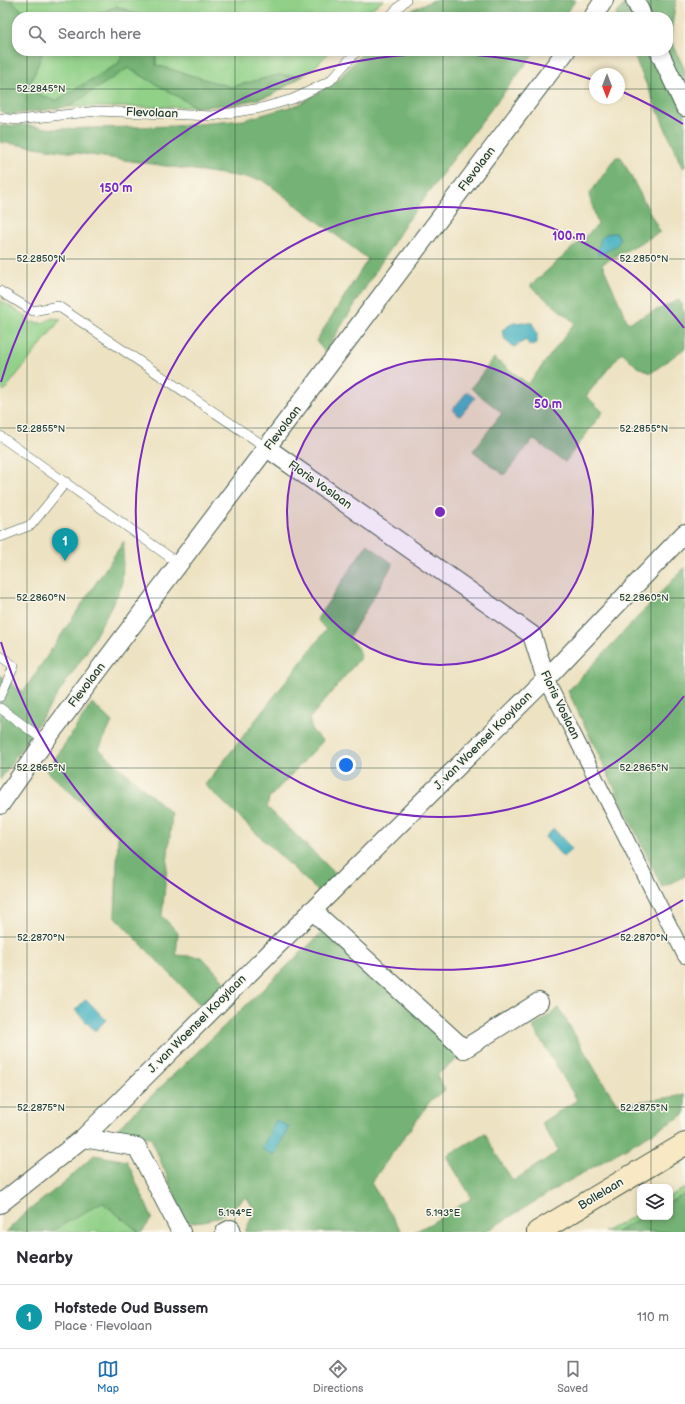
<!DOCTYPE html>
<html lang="en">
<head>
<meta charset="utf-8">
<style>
  :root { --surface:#fff; --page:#f2f2f3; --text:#2b2b33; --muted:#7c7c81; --line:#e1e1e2; --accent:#1f6fb2 }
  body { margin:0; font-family:"Balsamiq Sans",sans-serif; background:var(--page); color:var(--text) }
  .controls { position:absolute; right:12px; bottom:12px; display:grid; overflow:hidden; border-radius:8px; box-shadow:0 2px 6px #0003 }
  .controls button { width:36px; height:36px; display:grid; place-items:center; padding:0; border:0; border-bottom:1px solid var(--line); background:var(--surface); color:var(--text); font:20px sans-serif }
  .compass { position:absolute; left:589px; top:68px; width:36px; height:36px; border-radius:50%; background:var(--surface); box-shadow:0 2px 6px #0003; rotate:180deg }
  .you { position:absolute; left:346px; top:765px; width:14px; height:14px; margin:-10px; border:3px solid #fff; border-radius:50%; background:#1a73e8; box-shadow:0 0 0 6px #1a73e833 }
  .badge { display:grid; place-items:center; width:26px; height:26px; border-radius:50%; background:var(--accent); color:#fff; font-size:13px; font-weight:700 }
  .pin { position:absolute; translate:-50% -33px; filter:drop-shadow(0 1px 2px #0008) }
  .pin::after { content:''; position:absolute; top:21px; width:14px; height:12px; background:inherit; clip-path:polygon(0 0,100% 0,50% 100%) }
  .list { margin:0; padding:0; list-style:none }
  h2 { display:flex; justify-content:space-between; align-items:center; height:52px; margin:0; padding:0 16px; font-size:17px }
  h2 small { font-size:13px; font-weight:400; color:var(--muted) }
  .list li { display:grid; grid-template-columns:26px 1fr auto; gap:12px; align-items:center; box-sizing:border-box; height:64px; padding:0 16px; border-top:1px solid var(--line) }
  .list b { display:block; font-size:15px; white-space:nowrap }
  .list p { margin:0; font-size:13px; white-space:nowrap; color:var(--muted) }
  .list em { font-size:13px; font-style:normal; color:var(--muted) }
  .icon { flex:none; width:22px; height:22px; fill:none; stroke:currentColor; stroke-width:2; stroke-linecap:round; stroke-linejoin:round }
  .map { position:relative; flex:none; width:685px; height:1232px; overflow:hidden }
  .search { position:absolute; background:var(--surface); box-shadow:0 2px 6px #0003; left:12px; right:12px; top:12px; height:44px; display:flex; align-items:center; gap:10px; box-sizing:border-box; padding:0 14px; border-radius:16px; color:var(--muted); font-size:15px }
  .sheet { height:116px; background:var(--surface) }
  nav { display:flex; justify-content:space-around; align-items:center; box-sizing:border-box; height:56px; border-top:1px solid var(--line); background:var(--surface); font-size:11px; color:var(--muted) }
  nav a { display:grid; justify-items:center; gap:2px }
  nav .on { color:var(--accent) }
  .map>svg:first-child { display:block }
  .green { fill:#90d087; stroke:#58865e }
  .forest { fill:#74b274; stroke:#4a7854 }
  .water { fill:#43b0c0; stroke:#31767a }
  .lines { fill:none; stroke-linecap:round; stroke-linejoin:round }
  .service-casing { stroke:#3e5649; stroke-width:10 }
  .pedestrian-casing { stroke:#3e5649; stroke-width:16 }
  .minor-casing { stroke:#3e5649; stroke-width:20 }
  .secondary-casing { stroke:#3e5649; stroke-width:24 }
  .service { stroke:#fff; stroke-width:9 }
  .pedestrian { stroke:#fff; stroke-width:14 }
  .minor { stroke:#fff; stroke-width:18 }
  .secondary { stroke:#f8e8c3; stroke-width:22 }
  .ticks { fill:none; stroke:#1f3d34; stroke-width:1; stroke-opacity:0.45 }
  .ring { fill:none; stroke:#7b2cbf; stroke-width:2 }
  .labels { text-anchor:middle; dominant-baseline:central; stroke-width:3; stroke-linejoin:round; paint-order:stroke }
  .street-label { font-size:12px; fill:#1f3d34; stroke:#fbf7ec }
  .ticks-label { font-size:10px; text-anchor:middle; fill:#1f3d34; stroke:#fbf7ec; stroke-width:3; stroke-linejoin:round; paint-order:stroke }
  .centre { fill:#7b2cbf; stroke:#fbf7ec; stroke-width:2 }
  .ring-label { font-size:12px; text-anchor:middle; font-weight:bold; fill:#7b2cbf; stroke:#fbf7ec; stroke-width:3; stroke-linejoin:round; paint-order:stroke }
</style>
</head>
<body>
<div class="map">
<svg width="685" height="1232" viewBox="0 0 685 1232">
  <rect width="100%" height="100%" fill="#fbf7ec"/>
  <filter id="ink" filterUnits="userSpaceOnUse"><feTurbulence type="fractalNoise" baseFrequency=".025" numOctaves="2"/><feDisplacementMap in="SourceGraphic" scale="8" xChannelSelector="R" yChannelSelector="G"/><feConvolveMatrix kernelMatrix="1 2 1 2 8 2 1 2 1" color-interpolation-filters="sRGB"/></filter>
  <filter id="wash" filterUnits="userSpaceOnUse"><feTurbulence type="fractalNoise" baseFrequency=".012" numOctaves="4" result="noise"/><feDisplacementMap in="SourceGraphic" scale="16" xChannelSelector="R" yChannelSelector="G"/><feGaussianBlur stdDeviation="0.9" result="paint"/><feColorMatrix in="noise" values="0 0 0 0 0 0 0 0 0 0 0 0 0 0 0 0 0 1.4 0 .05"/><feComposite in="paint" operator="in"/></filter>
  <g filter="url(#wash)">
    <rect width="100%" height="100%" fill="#ede2c2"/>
    <path class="green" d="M10,0H384L371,9L363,17H144L117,6L91,17H30Z
      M43,51H124L118,64L55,101L28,90Z
      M156,51H330L315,67L303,76L278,75L231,87L156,65Z
      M128,68L196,107H68Z
      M0,300L27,317V322L43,323L52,318L61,319L4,391L0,387Z
      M685,1188V1232H604L640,1213V1217H670V1196Z
      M102,1202L139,1232H50Z"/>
    <path class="forest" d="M0,0H10L30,17H17V51H43L28,90L55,101L118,64L124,51H156V65L231,87L278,75L303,76L270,96L231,105L196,107L128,68L68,107L8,115L0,111Z
      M434,0H576L563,17H395Z
      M628,0H676L670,39L685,70V167H682L632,51H668V17H617L616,14Z
      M117,6L144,17H91Z
      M364,51H536L465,143L404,226L325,352L316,341L368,259L263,180L0,142V126L23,125L55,129L175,126L244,120L300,104L338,80Z
      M616,157H621L660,232L602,264L628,323L679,300L685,314V348L651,373L636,366L622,352L586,396L603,412L565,462L533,439L504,475L473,451L502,413L471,388L494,358L528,384L575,323L530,286L598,225L589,195Z
      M124,541L122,586L87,651L0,780V675L23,692Z
      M367,544L393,564L349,638L360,652L361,657L309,719L312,730L323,741L269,798L267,807L340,878L322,895L205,785L326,630L317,619Z
      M685,567V876L662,887L568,691Z
      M92,703L112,722L99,749L172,814L162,916L178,933L176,955L202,957L229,986L205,1010L115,917L118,836L47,771Z
      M333,922L467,1051L437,1075L445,1090L431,1100L371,1183L402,1232H245L255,1210L246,1197C224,1215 216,1222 186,1222L151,1138L118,1128Z
      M559,1008L597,1073L618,1105L685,1095V1114L562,1185L485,1232H414L430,1224L472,1198L446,1156L485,1133L494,1151L513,1181L559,1151L541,1123L577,1100L533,1027Z
      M94,1155L127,1161L152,1218L142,1232H139L102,1202L50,1232H6L23,1215L66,1181Z
      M685,1194V1232H616L643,1217H670V1202Z"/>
    <path class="water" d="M612,233H617L620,240C614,251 608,248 602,255H598C597,250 600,246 600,240L606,234Z
      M524,322L532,323L537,333V343L530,346L526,340L514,347C507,343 503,339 502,330L513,323Z
      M467,392L475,398L460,416L452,410Z
      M554,829L572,849L563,857L545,837Z
      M86,999L106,1020L95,1031L75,1010Z
      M276,1120L289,1127L274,1155L262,1149Z"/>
  </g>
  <g filter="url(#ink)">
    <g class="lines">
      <g class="service-casing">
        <path id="service" d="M389,17L406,0
          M0,118L18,120L97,111L212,116L261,108L293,99L330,81L357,51
          M0,291L33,311L58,306L267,448
          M0,436L178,563
          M0,537L31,525L66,482
          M0,656L14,666L0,697
          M0,708L45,741"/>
      </g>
      <g class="pedestrian-casing">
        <path id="pedestrian" d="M546,679L685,956"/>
      </g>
      <g class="minor-casing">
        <path id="minor" d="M635,0L643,17
          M593,17L604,0
          M659,51L685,107
          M267,448L532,635L546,679
          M0,805L45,741L566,51
          M312,910L464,1049L539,1002
          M83,1138L137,1147L181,1232
          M0,1204L83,1138L546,679L685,533
          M225,1232L231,1229"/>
      </g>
      <g class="secondary-casing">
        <path id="secondary" d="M538,1232L685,1144"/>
      </g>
      <use href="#service" class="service"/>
      <use href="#pedestrian" class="pedestrian"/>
      <use href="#minor" class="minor"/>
      <use href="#secondary" class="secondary"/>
    </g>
  </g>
  <path class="ticks" d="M27,0V17M235,0V17M443,0V17M651,0V17M27,51V1232M235,51V1232M443,51V1232M651,51V1187M0,89H595M619,89H685M0,259H685M0,428H685M0,598H685M0,768H685M0,937H685M0,1107H685M651,1217V1232"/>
  <circle cx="440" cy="512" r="153" fill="#7b2cbf" fill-opacity=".12"/>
  <g class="ring">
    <circle cx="440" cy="512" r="153"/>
    <path d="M684 696A305 305 0 1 1 684 328"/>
    <path d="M683 900A458 458 0 0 1 1 642M1 382A458 458 0 0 1 593 80M623 92A458 458 0 0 1 683 124"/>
  </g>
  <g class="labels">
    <g class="street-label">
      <text transform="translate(152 113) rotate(2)">Flevolaan</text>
      <text transform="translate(477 169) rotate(-53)">Flevolaan</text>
      <text transform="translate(283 428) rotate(-53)">Flevolaan</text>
      <text transform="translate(320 485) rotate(35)">Floris Voslaan</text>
      <text transform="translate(87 685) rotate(-53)">Flevolaan</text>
      <text transform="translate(560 705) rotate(64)">Floris Voslaan</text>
      <text transform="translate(483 741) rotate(-45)">J. van Woensel Kooylaan</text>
      <text transform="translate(197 1024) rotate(-45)">J. van Woensel Kooylaan</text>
      <text transform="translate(601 1194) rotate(-31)">Bollelaan</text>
    </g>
  </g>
  <g class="ticks-label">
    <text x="41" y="92">52.2845°N</text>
    <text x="644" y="262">52.2850°N</text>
    <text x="41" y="262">52.2850°N</text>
    <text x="644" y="432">52.2855°N</text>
    <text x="41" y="432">52.2855°N</text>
    <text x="41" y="601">52.2860°N</text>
    <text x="644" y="601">52.2860°N</text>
    <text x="41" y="771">52.2865°N</text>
    <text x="644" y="771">52.2865°N</text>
    <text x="41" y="941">52.2870°N</text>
    <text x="644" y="941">52.2870°N</text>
    <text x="644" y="1111">52.2875°N</text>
    <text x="41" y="1111">52.2875°N</text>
    <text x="235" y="1216">5.194°E</text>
    <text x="443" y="1216">5.193°E</text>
  </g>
  <circle cx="440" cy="512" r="6" class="centre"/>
  <g class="ring-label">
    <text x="116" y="192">150 m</text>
    <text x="569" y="240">100 m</text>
    <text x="548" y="408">50 m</text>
  </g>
</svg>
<div class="controls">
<button><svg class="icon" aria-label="layers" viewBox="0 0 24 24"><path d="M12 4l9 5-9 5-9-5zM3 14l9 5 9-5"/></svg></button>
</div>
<svg class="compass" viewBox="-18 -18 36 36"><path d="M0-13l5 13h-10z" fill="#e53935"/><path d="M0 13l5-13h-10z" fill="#7c7c81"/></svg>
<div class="you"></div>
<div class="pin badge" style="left:65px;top:561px;background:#0f9aa8">1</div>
<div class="search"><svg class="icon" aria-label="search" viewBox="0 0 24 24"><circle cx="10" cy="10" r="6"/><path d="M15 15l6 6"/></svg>Search here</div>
</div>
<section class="sheet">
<h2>Nearby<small></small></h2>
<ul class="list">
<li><span class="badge" style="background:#0f9aa8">1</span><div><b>Hofstede Oud Bussem</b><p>Place · Flevolaan</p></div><em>110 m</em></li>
</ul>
</section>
<nav>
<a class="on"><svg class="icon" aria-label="map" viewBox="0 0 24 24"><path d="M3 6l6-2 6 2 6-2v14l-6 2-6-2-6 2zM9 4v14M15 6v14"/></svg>Map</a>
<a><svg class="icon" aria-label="directions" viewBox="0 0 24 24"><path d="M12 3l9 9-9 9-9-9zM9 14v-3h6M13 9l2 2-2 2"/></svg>Directions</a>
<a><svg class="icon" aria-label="saved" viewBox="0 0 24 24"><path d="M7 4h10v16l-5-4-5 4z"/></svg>Saved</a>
</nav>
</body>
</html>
